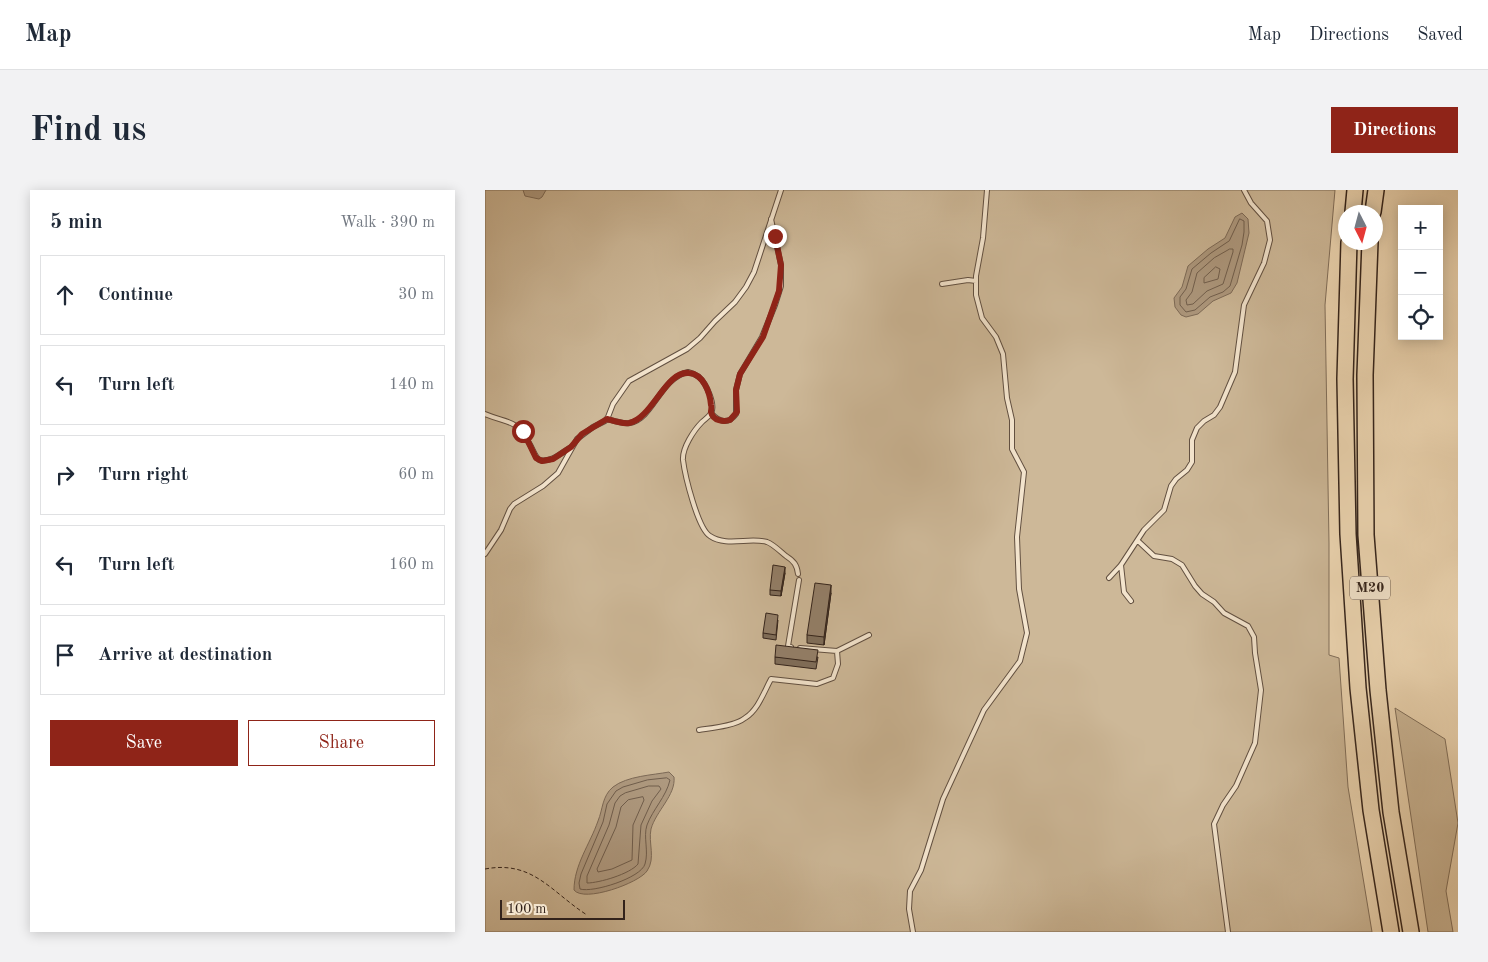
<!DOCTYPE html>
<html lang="en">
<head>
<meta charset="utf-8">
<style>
  :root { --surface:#fff; --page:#f2f2f3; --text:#1f2937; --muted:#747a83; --line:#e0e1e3; --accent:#8f2418 }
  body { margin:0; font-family:"Old Standard TT",serif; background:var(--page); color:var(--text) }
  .controls { position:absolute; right:15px; top:15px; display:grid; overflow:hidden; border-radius:0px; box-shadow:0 2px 12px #0003 }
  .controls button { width:45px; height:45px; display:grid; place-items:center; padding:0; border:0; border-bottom:1px solid var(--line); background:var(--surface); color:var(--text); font:25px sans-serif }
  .compass { position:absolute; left:853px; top:15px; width:45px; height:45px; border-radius:50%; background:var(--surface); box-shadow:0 2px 12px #0003; rotate:174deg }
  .scale { position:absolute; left:15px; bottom:12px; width:125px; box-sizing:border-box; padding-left:5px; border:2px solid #33231b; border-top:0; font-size:14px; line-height:18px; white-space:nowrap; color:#33231b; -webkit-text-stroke:4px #f3e4cd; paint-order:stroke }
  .stop { position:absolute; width:15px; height:15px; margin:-11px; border:4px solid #8f2418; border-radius:50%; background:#fff }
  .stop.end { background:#8f2418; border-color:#fff; box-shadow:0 1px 5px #0008 }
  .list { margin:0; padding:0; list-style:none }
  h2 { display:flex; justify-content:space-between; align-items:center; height:65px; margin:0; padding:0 20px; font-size:21px }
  h2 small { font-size:16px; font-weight:400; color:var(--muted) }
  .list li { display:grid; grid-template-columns:32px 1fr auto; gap:15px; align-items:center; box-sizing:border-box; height:80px; margin:0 10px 10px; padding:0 10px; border:1px solid var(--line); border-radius:0px }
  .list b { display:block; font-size:19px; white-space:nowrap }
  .list em { font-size:16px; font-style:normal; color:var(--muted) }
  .actions { display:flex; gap:10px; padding:15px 20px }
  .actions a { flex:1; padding:11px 0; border:1px solid var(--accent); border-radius:0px; text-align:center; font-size:18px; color:var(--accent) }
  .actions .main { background:var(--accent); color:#fff }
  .icon { flex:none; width:28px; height:28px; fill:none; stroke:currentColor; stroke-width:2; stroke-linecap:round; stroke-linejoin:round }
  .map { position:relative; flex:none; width:973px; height:742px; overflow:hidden; border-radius:0px }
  header { display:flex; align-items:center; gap:30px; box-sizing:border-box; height:70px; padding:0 25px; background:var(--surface); border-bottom:1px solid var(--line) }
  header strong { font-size:24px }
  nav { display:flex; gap:28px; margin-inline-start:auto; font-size:18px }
  .intro { display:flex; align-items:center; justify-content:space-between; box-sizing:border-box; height:120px; padding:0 30px }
  h1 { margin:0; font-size:35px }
  .button { padding:12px 22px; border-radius:0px; background:var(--accent); color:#fff; font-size:18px; font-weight:700 }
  main { display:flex; gap:30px; padding:0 30px }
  aside { flex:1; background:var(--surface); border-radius:0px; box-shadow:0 2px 12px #0003 }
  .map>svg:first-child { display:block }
  .green { fill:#cdb898; stroke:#806e5a }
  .water { fill:#ae997f; stroke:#7d6a57 }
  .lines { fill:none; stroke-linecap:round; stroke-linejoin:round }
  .shore { stroke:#705e4d; stroke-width:1 }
  .lane-casing { stroke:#625041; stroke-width:6 }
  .highway-casing { stroke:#33231b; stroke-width:18 }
  .path { stroke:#33231b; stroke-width:1; stroke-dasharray:4 2.5; stroke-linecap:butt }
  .lane { stroke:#f3e4cd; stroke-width:4 }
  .highway { stroke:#edd6b2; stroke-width:15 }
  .wall { fill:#7f6e5b; stroke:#33231b }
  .shaded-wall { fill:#685a4a; stroke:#33231b }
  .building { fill:#94806a; stroke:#33231b }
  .route { stroke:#8f2418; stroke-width:6 }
  .labels { text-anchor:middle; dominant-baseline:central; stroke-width:4; stroke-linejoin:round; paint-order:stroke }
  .shield { fill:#f3e4cd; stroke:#6d5d50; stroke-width:1 }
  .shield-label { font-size:14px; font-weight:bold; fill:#33231b }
</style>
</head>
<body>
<header>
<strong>Map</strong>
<nav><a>Map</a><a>Directions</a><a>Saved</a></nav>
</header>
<div class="intro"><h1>Find us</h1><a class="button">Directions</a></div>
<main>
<aside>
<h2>5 min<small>Walk · 390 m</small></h2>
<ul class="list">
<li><svg class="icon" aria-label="ahead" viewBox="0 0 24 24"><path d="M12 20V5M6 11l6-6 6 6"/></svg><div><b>Continue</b></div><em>30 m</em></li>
<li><svg class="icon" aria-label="left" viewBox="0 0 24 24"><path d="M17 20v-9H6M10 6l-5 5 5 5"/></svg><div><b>Turn left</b></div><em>140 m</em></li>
<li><svg class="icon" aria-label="right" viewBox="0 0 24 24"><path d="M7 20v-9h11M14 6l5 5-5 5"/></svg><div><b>Turn right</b></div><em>60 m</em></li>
<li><svg class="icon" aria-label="left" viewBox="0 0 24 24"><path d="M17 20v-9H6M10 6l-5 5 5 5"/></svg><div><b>Turn left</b></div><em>160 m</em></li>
<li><svg class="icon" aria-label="arrive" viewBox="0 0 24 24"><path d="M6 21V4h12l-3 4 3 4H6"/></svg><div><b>Arrive at destination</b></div></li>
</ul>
<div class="actions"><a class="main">Save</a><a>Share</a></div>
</aside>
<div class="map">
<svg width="973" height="742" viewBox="0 0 973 742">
  <rect width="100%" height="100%" fill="#edd6b2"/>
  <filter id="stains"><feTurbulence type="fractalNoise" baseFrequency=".004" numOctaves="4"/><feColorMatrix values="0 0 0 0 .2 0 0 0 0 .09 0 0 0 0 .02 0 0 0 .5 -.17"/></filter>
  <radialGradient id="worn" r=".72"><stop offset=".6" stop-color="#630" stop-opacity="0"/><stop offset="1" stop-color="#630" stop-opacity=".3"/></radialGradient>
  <path class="green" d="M0,0H850L840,115L844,353V465L854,468L863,597L887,742H0Z
    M910,518L960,549L973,633L961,701L968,742H943Z"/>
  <path class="water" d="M38,0H61L57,7L54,9L40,6Z
    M757,23L763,29L764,43L752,93L746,103L728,111L713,124L701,127L696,125L690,117L689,108L697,97L703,76L723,59L740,48L750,27Z
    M184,582L189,587C191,605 171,621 166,639C163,653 171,668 162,681C154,693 99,713 89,700C89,675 105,654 113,631C118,619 117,606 128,597C142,586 168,585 184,582Z"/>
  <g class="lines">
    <path class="shore" d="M755,29L759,31V42L757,55L745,96L738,102L725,107L710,120L701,122L695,115V107L701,99L707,79L726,63L744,51Z
      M745,59H748V62L738,94L722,101L708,114L702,115L701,110L707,102L712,83L729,68Z
      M731,77L735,79L733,89L719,93V88Z
      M182,588L185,590C181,607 168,619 162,635C158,647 164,661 160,674C156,688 108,703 95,699L94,693L96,684L118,632L122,614L131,601L138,597L162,590Z
      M164,596H174L176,599L167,611L156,635L153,674C145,684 114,693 102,693V686L124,635L130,613L135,606L140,603Z
      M158,607L159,610L148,635L147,670L127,679L113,682L112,679L131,637L136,617L143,610Z"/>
    <g class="lane-casing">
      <path id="lane" d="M457,94L483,90L491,91
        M226,223C234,232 243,235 251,224V200L255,184L277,147L290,115L296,96V75L286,29
        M0,224C24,234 30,228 44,253C48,259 49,265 54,270C66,273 76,263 86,257
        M122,229C129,231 137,234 145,233C169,228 175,188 203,182C207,183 210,184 214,187C221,193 231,215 226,223C224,227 220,229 217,232C209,240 197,258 198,270C200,286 213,339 225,346C241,357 265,347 282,352C288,354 296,362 301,366C309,371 312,375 313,384
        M653,351L669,366L687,369L697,375L710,396L717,404L729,412L739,423L763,436L769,447L770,463L776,500L770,553L751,596L738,615L729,634L743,742
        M0,364L16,340L25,319L29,314L58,296L73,283L92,249L108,237L120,231L123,227L128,214L144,191L202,159L215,148L230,131L250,112L261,97L269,82L296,0
        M636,375L639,402L646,411
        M624,388L636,375L659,340L679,320L686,296L691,289L702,280L707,272V250L712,238L719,231L729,225L735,217L750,182L759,115L779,73L785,50L782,31L766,13L759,0
        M306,457L303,456L314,390
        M315,458L352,461L384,445
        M214,540C227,538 250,536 260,528C273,520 279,502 286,489L332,494L348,488L353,474L352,461
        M428,742L424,719L425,701L436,680L458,609L499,520L535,471L542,443L534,399L532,347L539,282L527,259V230L522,208L518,164L511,147L497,128L491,105V86L498,48L502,0"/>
    </g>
    <g class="highway-casing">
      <path id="highway" d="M868,22L870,0
        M888,22L891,0
        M864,52L860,189L863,344L873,498L886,620L906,742
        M885,52L880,185L881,345L893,500L906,622L926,742"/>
    </g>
    <path class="path" d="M0,679C48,670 66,702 102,725"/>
    <use href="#lane" class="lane"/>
    <use href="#highway" class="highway"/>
  </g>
  <path class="wall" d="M300,383L296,406L285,405V400Z
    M346,403L339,455L322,453V445Z
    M293,430L291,450L278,448V443Z
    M290,467H333L331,479L290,474Z"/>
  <path class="shaded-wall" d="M300,377V383L296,406V401Z
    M346,395V403L339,455V447Z"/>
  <path class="building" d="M288,375L300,377L296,401L285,400Z
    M330,393L346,395L339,447L322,445Z
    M281,423L293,425L291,445L278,443Z
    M291,455L333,460L331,472L290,467Z"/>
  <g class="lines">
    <path class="route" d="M38,241L51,268L57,271L68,269L86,257L97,244L122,229C129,231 136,234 144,233C167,229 181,180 204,183C218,184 225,202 226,215C227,217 226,220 226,222C228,231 239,232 245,230L252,222L251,200L255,184L278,147L294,101L296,75L290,46"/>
  </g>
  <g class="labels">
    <rect class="shield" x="865" y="386.5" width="40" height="23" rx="4"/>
    <g class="shield-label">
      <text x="885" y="398">M20</text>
    </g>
  </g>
  <rect width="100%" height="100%" filter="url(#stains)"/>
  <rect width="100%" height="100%" fill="url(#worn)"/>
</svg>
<div class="controls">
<button>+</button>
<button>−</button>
<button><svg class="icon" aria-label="locate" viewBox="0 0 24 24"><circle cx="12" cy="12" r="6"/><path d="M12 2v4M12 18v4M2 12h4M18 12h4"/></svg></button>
</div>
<svg class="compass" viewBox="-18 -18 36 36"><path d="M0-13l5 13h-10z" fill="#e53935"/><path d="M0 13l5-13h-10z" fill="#747a83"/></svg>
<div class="scale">100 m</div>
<div class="stop" style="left:38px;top:241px"></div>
<div class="stop end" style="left:290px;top:46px"></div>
</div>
</main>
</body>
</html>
